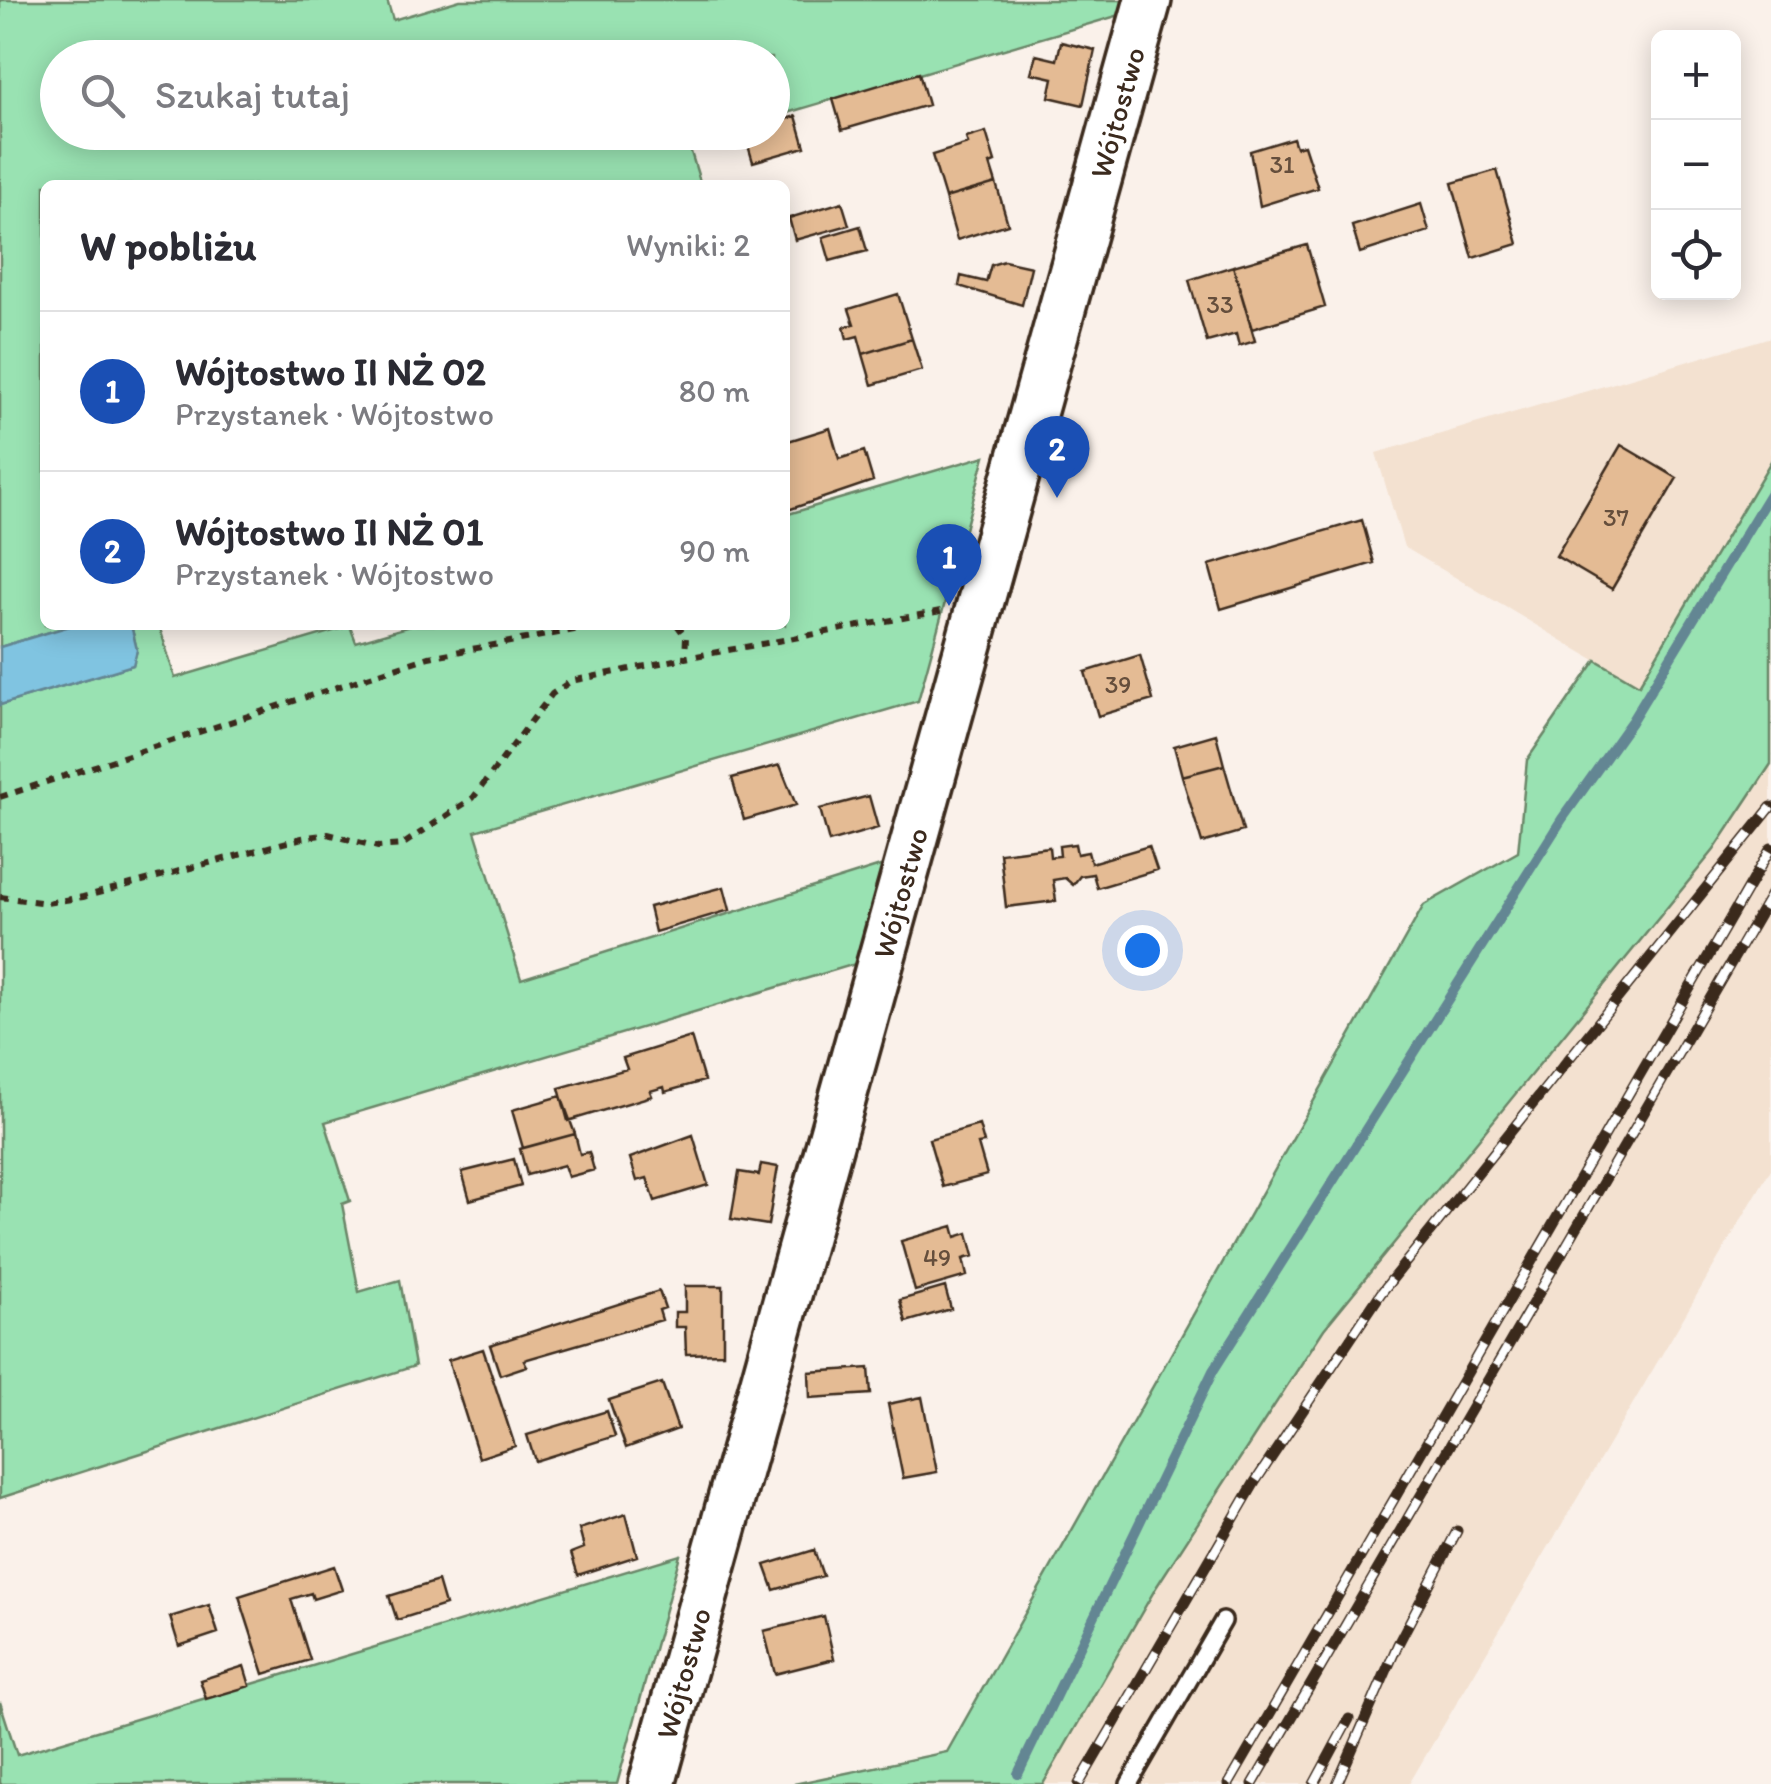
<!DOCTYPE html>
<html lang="pl">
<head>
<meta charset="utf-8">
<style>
  :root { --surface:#fff; --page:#f7f7f7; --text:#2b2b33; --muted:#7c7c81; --line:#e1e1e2; --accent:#2563eb }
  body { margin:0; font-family:Itim,sans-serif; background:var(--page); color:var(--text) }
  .controls { position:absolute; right:30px; top:30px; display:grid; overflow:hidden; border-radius:15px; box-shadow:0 5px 25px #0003 }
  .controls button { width:90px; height:90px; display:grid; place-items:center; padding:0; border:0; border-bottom:2px solid var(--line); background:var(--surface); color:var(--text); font:50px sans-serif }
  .you { position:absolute; left:1142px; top:950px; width:35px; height:35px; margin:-25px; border:8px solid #fff; border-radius:50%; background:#1a73e8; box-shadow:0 0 0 15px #1a73e833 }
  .badge { display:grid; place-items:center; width:65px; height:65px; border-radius:50%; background:var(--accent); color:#fff; font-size:32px; font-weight:700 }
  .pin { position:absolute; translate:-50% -82px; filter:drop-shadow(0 2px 5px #0008) }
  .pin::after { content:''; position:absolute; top:52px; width:35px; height:30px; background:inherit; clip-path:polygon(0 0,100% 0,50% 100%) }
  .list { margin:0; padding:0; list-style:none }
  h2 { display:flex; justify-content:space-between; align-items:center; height:130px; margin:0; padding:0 40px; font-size:42px }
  h2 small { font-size:32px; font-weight:400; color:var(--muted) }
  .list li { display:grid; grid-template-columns:65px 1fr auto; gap:30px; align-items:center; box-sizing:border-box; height:160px; padding:0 40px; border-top:2px solid var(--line) }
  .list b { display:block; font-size:38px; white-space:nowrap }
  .list p { margin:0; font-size:32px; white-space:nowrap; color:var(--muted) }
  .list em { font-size:32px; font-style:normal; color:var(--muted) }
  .icon { flex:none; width:55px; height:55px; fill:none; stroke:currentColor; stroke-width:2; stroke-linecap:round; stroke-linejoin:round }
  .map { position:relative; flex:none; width:1771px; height:1784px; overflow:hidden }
  .search { position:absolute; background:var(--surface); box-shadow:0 5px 25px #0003; left:40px; top:40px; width:750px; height:110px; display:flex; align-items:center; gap:25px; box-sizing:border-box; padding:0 35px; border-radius:55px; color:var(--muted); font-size:38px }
  .panel { position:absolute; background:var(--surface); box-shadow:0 5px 25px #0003; left:40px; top:180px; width:750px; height:450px; border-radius:15px }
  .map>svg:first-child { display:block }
  .built { fill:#f3e1d0 }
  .green { fill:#99e2b2; stroke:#6a8668; stroke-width:2.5 }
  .water { fill:#80c4e1; stroke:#648693; stroke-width:2.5 }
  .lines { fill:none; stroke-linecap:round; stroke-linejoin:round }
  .stream { stroke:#648693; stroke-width:10 }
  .building { fill:#e4bb94; stroke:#3b2a1e; stroke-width:2.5 }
  .lane-casing { stroke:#3b2a1e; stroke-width:22 }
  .secondary-casing { stroke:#3b2a1e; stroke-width:52 }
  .path { stroke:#3b2a1e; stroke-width:6; stroke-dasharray:8 8; stroke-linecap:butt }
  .lane { stroke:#fff; stroke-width:15 }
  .secondary { stroke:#fff; stroke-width:45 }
  .rail-casing { stroke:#3b2a1e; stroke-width:11 }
  .rail { stroke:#fff; stroke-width:8; stroke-dasharray:22; stroke-linecap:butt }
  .labels { text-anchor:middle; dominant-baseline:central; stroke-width:8; stroke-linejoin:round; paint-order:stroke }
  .number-label { font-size:25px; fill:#654e3c }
  .street-label { font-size:30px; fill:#3b2a1e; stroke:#fff }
</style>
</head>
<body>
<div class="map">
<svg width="1771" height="1784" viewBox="0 0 1771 1784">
  <rect width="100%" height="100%" fill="#faf1ea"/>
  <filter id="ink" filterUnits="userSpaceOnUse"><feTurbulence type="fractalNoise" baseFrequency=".01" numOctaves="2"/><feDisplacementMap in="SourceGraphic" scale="20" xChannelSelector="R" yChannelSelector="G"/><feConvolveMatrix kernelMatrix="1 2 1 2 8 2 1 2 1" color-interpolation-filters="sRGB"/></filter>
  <g filter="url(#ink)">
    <path class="built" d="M1771,337V461L1639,686L1404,547L1376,453Z
      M1771,661V1169L1409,1784H1032L1293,1333Z"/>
    <path class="green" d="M0,0H387L393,20L460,0H1124L1120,15L773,117L772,58H58V132L720,133L688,142L701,185H45V625H73L0,647Z
      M985,456L918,701L475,831L521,979L890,863L862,962L325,1122L350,1201L342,1204L359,1292L400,1280L415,1366L0,1498V705L133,665L137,650L131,625H159L175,678L350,626L356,642L414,625H785V515Z
      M1771,461V764L1714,850L1324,1329L1157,1586L1043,1784H794L947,1752L1424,905L1518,852L1527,760L1596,660L1639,685Z
      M680,1555L617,1784H0V1702L17,1755Z"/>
    <path class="water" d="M73,625H131L137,650L133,665L0,705V647Z"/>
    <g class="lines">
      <path class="stream" d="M1018,1774L1213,1371L1562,819L1631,722L1771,492"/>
    </g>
    <path class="building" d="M1061,42L1095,50L1083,105L1049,97L1053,78L1031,73L1036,55L1057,60Z
      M919,73L928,105L842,130L833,99Z
      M796,116L805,147L753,162L744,132H772V123Z
      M986,132L995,162L990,164L996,183L945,198L932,155L968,144L966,138Z
      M1293,138L1296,147L1304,145L1318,188L1260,206L1250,151Z
      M1497,170L1518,244L1473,258L1452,183Z
      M996,183L1008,224L957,240L945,198Z
      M842,202L849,225L795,240L789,218Z
      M1421,204L1429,231L1360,253L1352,226Z
      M860,226L867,251L830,261L823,237Z
      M1307,245L1325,307L1252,329L1233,266Z
      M1004,261L1031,267L1022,305L959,286L961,276L986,282L991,265Z
      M1233,266L1255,341L1239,346L1236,334L1207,342L1189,280Z
      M898,294L912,339L863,354L858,336L847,339L844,327L854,324L849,309Z
      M912,339L922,370L872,385L863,354Z
      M830,428L839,459L864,451L873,481L785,511V442Z
      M1621,445L1677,478L1612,589L1556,556Z
      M1362,520L1374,563L1221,609L1209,565Z
      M1140,655L1153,700L1098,716L1085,672Z
      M1216,734L1224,765L1182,776L1174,746Z
      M780,765L796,805L744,820L732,778Z
      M1224,765L1243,831L1202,843L1182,776Z
      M869,796L878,828L829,842L820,809Z
      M1075,844L1077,854L1088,852L1091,863L1149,846L1157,870L1097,888L1093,874L1080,876L1073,885L1065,878L1053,880L1056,901L1006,907L1000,853L1049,847L1050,857L1060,856L1059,846Z
      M724,887L730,910L655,932L649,907Z
      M691,1037L704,1081L665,1092L664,1087L650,1091L652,1096L568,1121L559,1088L627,1069L623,1058Z
      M561,1096L575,1134L523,1148L512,1110Z
      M979,1125L984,1143L978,1144L987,1175L943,1187L929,1139Z
      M575,1134L580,1154L589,1152L594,1170L568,1177L564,1165L527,1175L520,1149Z
      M693,1135L708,1185L655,1201L647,1178L637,1181L630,1158Z
      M514,1159L521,1186L470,1200L462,1172Z
      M761,1164L778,1167L768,1225L731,1219L739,1172L759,1175Z
      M953,1226L956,1237L968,1233L974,1256L963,1259L967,1276L915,1291L901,1241Z
      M685,1286H723V1353L686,1354L685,1327H675V1312H685Z
      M945,1287L951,1309L906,1322L900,1300Z
      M659,1291L665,1308L659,1310L662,1320L524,1360L527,1366L500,1375L490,1345Z
      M483,1349L515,1446L479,1458L448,1360Z
      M869,1368L871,1394L810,1398L809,1372Z
      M662,1383L678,1429L626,1448L609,1400Z
      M922,1397L937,1472L903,1478L888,1404Z
      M607,1411L615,1436L535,1461L527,1435Z
      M626,1514L637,1556L578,1575L571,1553L584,1548L579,1529Z
      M814,1550L823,1576L774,1590L765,1565Z
      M334,1566L342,1590L313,1599L311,1593L291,1599L310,1660L264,1674L239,1596Z
      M438,1581L445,1605L397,1620L389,1596Z
      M209,1605L218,1633L179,1646L170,1617Z
      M824,1616L834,1659L775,1674L764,1631Z
      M244,1666L250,1686L206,1699L200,1680Z"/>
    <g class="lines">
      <g class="lane-casing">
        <path id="lane" d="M1129,1784L1223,1621"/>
      </g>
      <g class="secondary-casing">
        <g id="secondary">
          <path id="s1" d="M652,1784L1148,0"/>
        </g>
      </g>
      <path class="path" d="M677,625L686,637L685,658L941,611
        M0,797L429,657L601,625
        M0,897L47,903L83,897L302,838L328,834L378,847L402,845L473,798L552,694L571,681L685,658"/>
      <use href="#lane" class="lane"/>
      <use href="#secondary" class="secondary"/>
      <g class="rail-casing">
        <path id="rail" d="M1079,1784L1255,1482L1381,1293L1771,807
          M1229,1784L1771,848
          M1253,1784L1771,894
          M1314,1784L1349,1719
          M1337,1784L1398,1644L1457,1531"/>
      </g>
      <use href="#rail" class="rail"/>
    </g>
  </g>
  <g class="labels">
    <g class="number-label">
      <text x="1282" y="164">31</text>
      <text x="1220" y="304">33</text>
      <text x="1616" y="517">37</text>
      <text x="1118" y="684">39</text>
      <text x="937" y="1257">49</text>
    </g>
    <g class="street-label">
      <text stroke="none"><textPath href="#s1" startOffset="1735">Wójtostwo</textPath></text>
      <text stroke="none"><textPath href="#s1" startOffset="925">Wójtostwo</textPath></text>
      <text stroke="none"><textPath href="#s1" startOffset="115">Wójtostwo</textPath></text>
    </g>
  </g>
</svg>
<div class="controls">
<button>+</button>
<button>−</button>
<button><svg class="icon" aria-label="locate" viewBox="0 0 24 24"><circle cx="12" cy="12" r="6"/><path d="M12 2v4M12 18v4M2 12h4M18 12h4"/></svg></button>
</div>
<div class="you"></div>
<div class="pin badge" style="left:949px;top:606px;background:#1a4fb4">1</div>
<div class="pin badge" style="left:1057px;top:498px;background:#1a4fb4">2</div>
<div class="search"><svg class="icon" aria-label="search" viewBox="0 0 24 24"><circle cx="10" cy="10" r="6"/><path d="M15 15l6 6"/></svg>Szukaj tutaj</div>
<section class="panel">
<h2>W pobliżu<small>Wyniki: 2</small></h2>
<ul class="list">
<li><span class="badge" style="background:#1a4fb4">1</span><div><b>Wójtostwo II NŻ 02</b><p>Przystanek · Wójtostwo</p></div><em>80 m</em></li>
<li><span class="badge" style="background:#1a4fb4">2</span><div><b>Wójtostwo II NŻ 01</b><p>Przystanek · Wójtostwo</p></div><em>90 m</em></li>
</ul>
</section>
</div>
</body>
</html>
